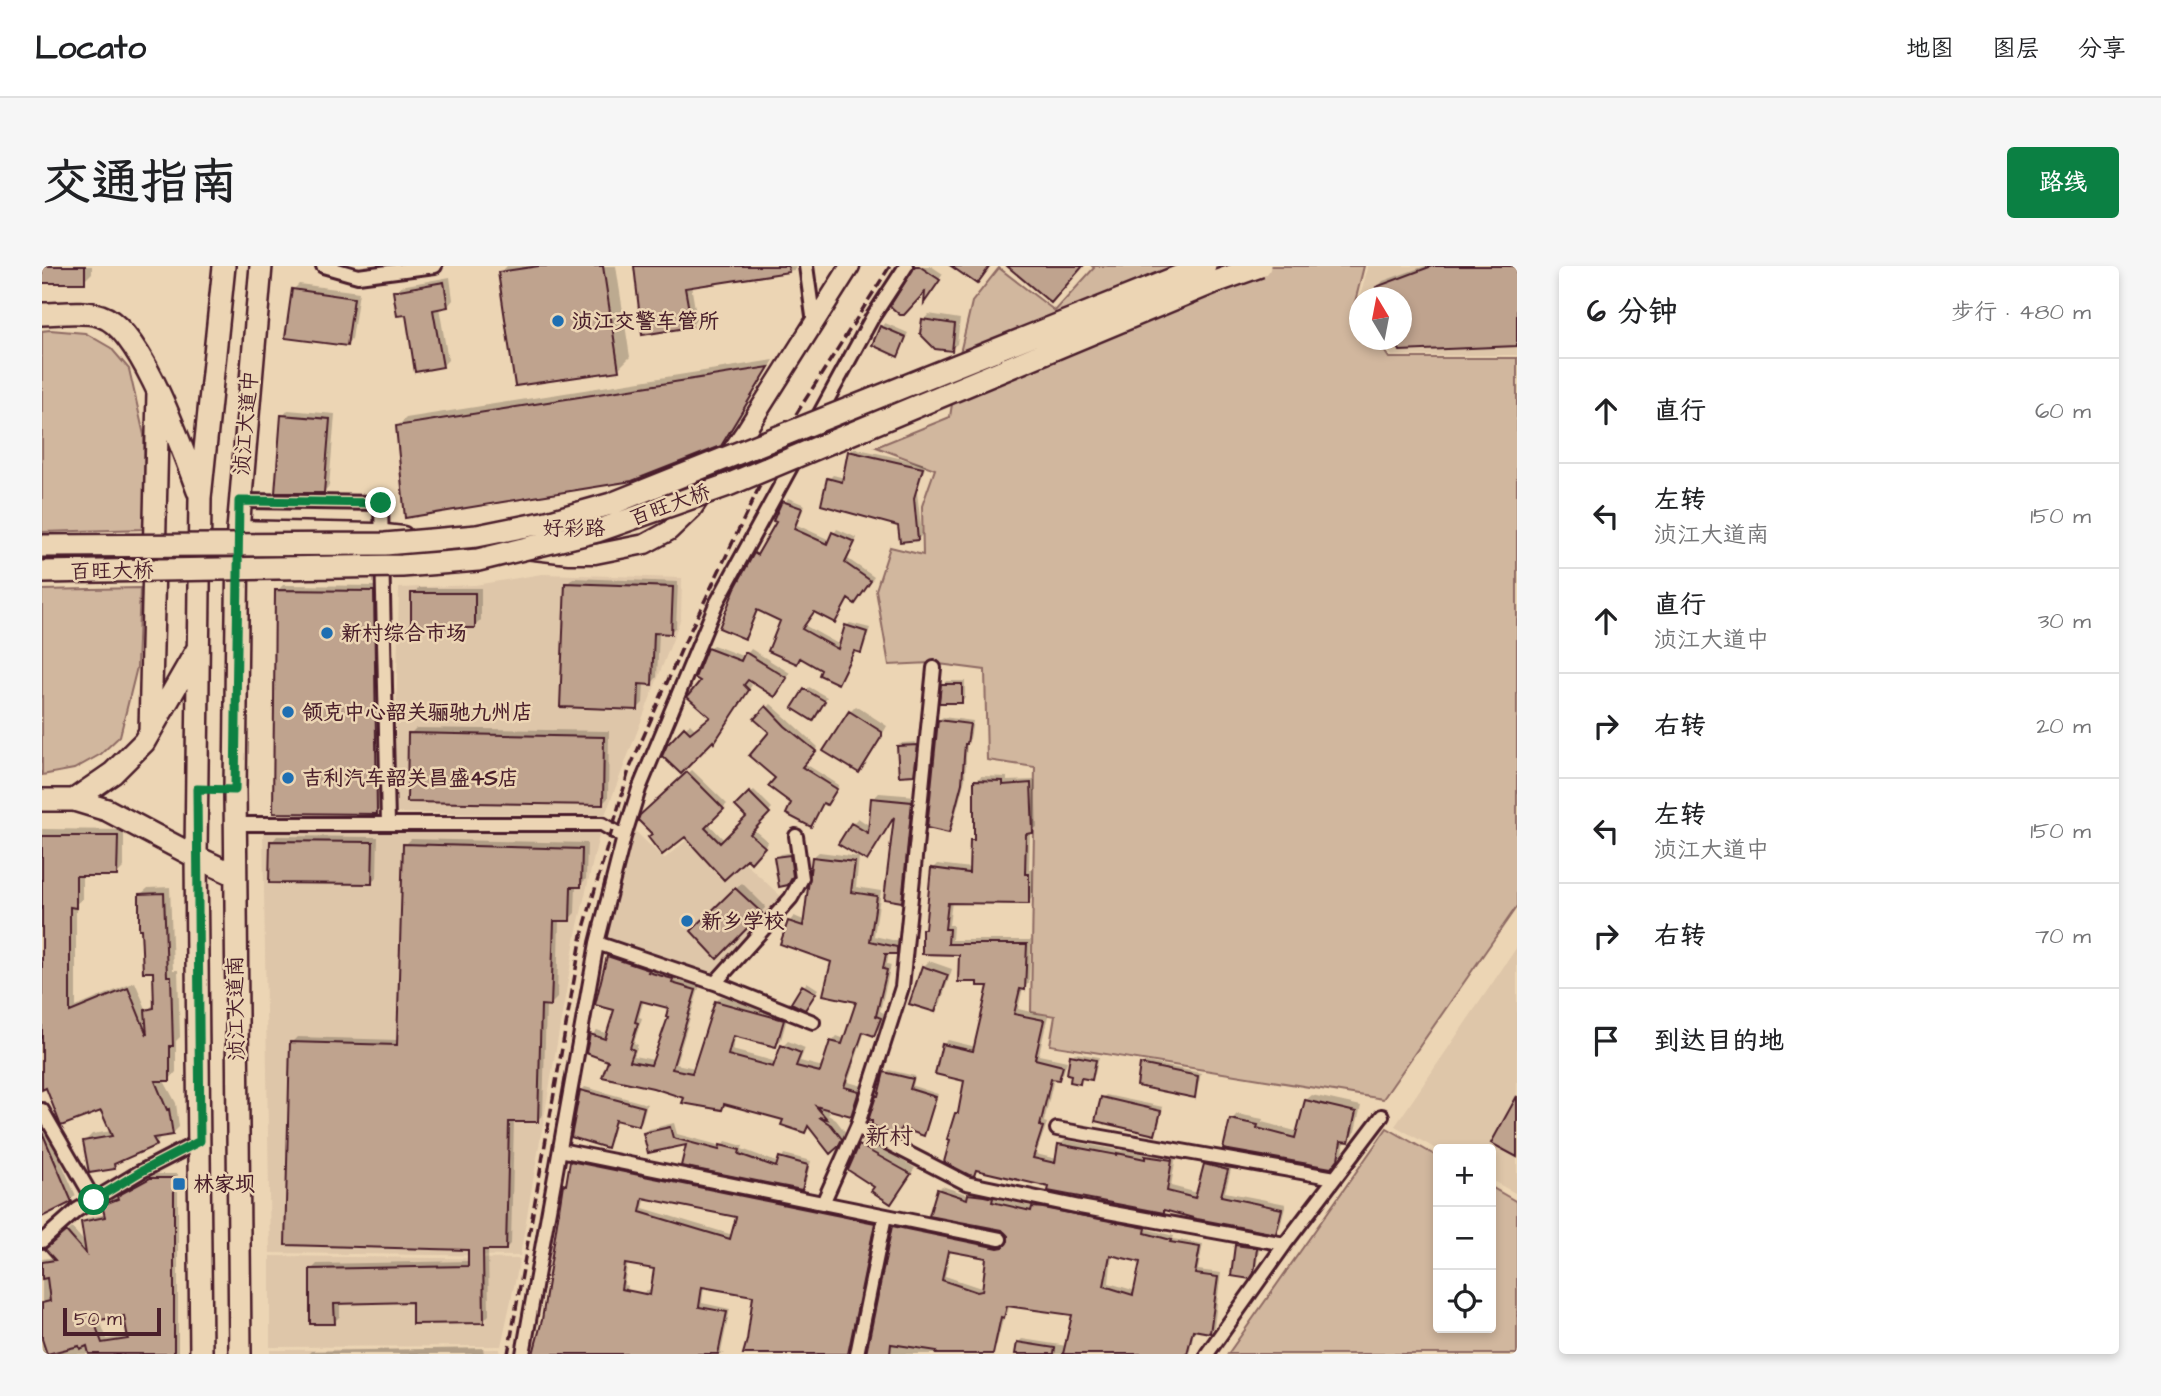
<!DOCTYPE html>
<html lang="zh">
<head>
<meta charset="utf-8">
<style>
  :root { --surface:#fff; --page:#f6f6f6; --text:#202124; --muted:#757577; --line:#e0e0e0; --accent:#0b8043 }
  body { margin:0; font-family:"Architects Daughter","LXGW WenKai TC",sans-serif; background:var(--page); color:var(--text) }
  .controls { position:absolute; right:21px; bottom:21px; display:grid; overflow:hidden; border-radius:7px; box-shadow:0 4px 10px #0003 }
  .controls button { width:63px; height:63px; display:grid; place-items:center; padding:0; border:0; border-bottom:2px solid var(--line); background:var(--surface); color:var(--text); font:35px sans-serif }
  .compass { position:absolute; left:1307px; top:21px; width:63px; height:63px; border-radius:50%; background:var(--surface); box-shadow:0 4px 10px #0003; rotate:350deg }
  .scale { position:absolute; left:21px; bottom:18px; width:98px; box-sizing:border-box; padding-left:7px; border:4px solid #4a1f2b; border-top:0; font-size:19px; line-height:24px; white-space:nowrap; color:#4a1f2b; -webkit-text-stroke:5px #ecd5b4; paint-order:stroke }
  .stop { position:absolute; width:21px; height:21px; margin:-16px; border:5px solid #0b8043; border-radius:50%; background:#fff }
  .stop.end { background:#0b8043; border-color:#fff; box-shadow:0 2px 7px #0008 }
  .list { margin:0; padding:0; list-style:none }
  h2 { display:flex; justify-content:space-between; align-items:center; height:91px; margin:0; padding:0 28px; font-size:30px }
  h2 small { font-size:23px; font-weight:400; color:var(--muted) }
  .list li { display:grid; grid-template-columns:46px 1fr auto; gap:21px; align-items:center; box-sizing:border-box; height:105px; padding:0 28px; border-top:2px solid var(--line) }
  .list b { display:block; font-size:26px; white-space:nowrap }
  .list p { margin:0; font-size:23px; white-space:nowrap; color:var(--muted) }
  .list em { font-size:23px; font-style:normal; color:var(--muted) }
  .icon { flex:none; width:38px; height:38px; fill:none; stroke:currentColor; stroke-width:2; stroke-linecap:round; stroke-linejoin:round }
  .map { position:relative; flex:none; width:1475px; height:1088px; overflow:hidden; border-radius:7px }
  header { display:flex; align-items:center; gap:42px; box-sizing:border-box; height:98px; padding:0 35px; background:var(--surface); border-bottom:2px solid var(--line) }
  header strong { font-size:33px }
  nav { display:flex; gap:38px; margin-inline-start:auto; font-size:24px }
  .intro { display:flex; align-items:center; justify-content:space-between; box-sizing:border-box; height:168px; padding:0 42px }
  h1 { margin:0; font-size:49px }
  .button { padding:18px 32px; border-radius:7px; background:var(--accent); color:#fff; font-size:24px; font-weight:700 }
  main { display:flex; gap:42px; padding:0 42px }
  aside { flex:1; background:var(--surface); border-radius:7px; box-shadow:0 4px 10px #0003 }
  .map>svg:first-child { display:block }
  .built { fill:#dec6a9 }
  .green { fill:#d1b79e; stroke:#8e6b64; stroke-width:2 }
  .shadow { fill:#0003; fill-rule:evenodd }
  .building { fill:#bfa38e; stroke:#4a1f2b; stroke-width:2; fill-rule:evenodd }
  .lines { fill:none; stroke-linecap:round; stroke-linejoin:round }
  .street-casing { stroke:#4a1f2b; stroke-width:18 }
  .secondary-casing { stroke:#4a1f2b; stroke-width:23 }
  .primary-casing { stroke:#4a1f2b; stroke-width:26 }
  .street { stroke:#ecd5b4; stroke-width:12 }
  .secondary { stroke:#ecd5b4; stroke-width:18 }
  .primary { stroke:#ecd5b4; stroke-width:21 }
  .rail { stroke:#4a1f2b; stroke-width:3.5; stroke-dasharray:10 5; stroke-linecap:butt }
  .primary-bridge-casing { stroke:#4a1f2b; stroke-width:26; stroke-linecap:butt }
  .primary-bridge { stroke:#ecd5b4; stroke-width:21 }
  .route { stroke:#0b8043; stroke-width:9 }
  .poi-dot { fill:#1f6fb2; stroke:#ecd5b4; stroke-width:2.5 }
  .labels { text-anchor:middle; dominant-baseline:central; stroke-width:5; stroke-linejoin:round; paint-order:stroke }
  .poi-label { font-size:21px; font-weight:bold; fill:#4a1f2b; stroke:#ecd5b4; text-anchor:start }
  .street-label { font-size:21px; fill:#4a1f2b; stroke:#ecd5b4 }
  .quarter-label { font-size:24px; fill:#4a1f2b; stroke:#ecd5b4 }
</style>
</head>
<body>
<header>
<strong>Locato</strong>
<nav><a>地图</a><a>图层</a><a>分享</a></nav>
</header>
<div class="intro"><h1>交通指南</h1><a class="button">路线</a></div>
<main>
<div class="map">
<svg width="1475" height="1088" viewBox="0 0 1475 1088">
  <rect width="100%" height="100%" fill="#ecd5b4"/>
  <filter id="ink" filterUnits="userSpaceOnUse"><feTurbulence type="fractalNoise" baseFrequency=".0143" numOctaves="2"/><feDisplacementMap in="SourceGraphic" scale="14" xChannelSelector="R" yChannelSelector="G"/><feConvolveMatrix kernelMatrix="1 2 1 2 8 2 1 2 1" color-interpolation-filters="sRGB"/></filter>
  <g filter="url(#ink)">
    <path class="built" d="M1326,0H1475V89L1350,90L1339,74H1360V32H1318Z
      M500,308L640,312L639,352L563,549L352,547L357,322L433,319Z
      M662,559L744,635L672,714L557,675L588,560L622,593Z
      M221,564L558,565L534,668L478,990L228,987Z
      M1475,681V928L1449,914V883L1396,884L1353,860Z
      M228,990L478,993L459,1080L228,1081Z
      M458,1083L457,1088H228V1084Z"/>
    <path class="green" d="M1050,0H1322L1312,40L1317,48L1318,74H1335L1347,92H1475V640L1341,833L1008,779L1013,750L989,746L993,501L945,494L943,404L889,397L847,399L834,324L848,281L881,289L880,240L893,203L834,181L908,151L918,87L930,36L957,2L1013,45L1052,2Z
      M8,64L43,67L69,82L87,103L102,169L103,263L0,266V65Z
      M98,322L95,401L78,470L59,488L32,503L0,509V324Z
      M1345,862L1396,891V1062H1449V921L1475,936V1088H1186Z"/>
    <path class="shadow" d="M0,0H50V7L42,15H0Z
      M465,0H574L588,91L576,103L458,7Z
      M594,0H755L752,4L649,19L655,54L649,59Z
      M873,0H889L901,8L886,30V21Z
      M1383,0H1475V78L1359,84L1355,74H1360V32L1336,21L1341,15Z
      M408,11L411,34L406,40L397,41L406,94L400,100L353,25L359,20Z
      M257,18L317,26L310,73L304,78L251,24Z
      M887,48L918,53L915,78L909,83L881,54Z
      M843,57L866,67L856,89L832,78Z
      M732,94L687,170L678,178L356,160L364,152Z
      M246,144L293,148L287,220L281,226L241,150Z
      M812,182L884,198L875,226L880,269L876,273L858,258L787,213L791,209L803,212L808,186Z
      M746,232L763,239L755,259L788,274L795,263L815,272L806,293L832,311L817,333L807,332L793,355L773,344L762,359L798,379L804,360L808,357L828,362L822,381L819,385L813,384L796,416L782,403L759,391L754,396L741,354L716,343L703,370L713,288L719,286L737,255L734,254Z
      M531,312L636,316L634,361L628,366H617L615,411L610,417H602L601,437L595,443L525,318Z
      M241,319L337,320L340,540L335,546L235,325Z
      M377,322H439V354L433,360L371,328Z
      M671,379L703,391L709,383L748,407L737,424L703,412L710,419L676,470L626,480L648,458L654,464L670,450L661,414L667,383Z
      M904,415H923V432L919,435L901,419Z
      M767,421L785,431L774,449L753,441Z
      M729,438L776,481L762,497L797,519L788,534L782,536L768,559L735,511L730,466L715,453Z
      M814,440L845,460L823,499L817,505L808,446Z
      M901,451L931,455L928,473L925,475L923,513L910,562L906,565L897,454Z
      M374,462L567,465L566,532L560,538L368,468Z
      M874,476L872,507L859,508L857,481L860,477Z
      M650,504L685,538L666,557L683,575L706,551L696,540L712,524L730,542L711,563L726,576L709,594L643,569L612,567L604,545Z
      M939,510L965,511V515L993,514L995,561L988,566L987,604H991V631L986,636L910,635L907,659H911L910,674H989L987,717L981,722L976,743L1006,750L997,789L1025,795L1021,808L1016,812H1012L1002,856L1005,857L994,888L1015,893L1018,879L1023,874L1080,885L1082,883L1107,889L1110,886L1134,890L1129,920L1156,927L1164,899L1168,894L1190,900L1183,926L1244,938L1238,961L1234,966L1124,943L1121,945L937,902L932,908L914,847L918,843L924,814L901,779L906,774L934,781L948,718L919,687L882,664L885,661L891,603L896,598L929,602L930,575L934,571V515Z
      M837,527L875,530L865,628L859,634L854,549L825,593L810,558L816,552L828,560L831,533Z
      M0,563L82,564V601L75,608H40V633L34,638V741L93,716L105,745L112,738L113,704L99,628L106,622L128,621L131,704H136L138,771L134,775V806L128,813H121L134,837L137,861L130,868L120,869L114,877L79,894L72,901L43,875L50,868L70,865L60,842L0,812Z
      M235,570L336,571L335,611L329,617L230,576Z
      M369,573L545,577L544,613L538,619H534L533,647L527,653H517L515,732L509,738H504L501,849L495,854H472L469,977L463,983L446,982L447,1049L441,1055L371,1034L298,1036V1050L292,1056L269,1004L275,998L428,995V982L249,777L255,771L357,774L363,579Z
      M751,586L754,605L745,618L734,592L738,588Z
      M777,586L817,591L814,621L839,625L832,670L859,676V681L854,686H847L845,698L849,699L838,745L842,747L837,763L831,768L823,765L806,816L821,820L814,843L809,848L784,841L788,847L786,849L794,854L804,867L795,880L768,860L763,865L743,853L685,837L680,842L612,821L569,794L550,769L555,764L566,768L574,743L566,691L571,686L635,708L634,712L658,719L634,798L653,802L674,736L679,730L746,749L739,774L734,779L694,769L690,784L735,796L741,780L746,775L763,782L758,795L781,801L790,776L795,770L803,773L817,735L791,695L747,656L752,650L764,655L771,591ZM602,734L628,740L629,750L612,794L592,790L596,779L592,777L600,752L597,751Z
      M700,617L724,641L675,690L651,665Z
      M887,695L910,703L898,739L893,744L881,701Z
      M765,716L776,723L767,738L752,736Z
      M1033,787L1057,791L1053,808L1050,812L1042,811L1038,816L1030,790Z
      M1104,796L1159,807L1155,826L1152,830L1100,799Z
      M847,804L873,810L871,820L896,828L885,864L881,868L861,861L856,870L844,807Z
      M543,821L605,838L600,855L596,858L575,852L568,876L564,880L531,870L540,824Z
      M1064,829L1121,841L1116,863L1113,867L1060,832Z
      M1270,829L1319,840L1312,869L1306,875L1303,874L1301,886L1295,895L1189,854L1195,848L1221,853L1220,856L1257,866L1264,834Z
      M0,852L34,930L0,949Z
      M632,857L635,868L680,880L684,875L701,880L700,883L737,897L742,888L769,895L763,918L759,922L647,876L603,867L607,863Z
      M824,874L873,902L849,936L834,920L808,903L818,880Z
      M534,892L836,953L810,1081L812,1088H703L714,1026L662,1020L660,1037L688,1043L679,1086L683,1088H589L600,1028L605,1024L610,1025L614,1002L586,996L582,1019L586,1020L571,1088H493L501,1054L523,919L526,916L530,896ZM604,931L696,950L691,969L601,942Z
      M114,908H136V1088H0V993L13,991L10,979L30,962L45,979L41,956L45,952L64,948L62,939L67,935ZM83,1048L87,1070L65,1073L57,1052Z
      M900,920L927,929L931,925L954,928L953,932L992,941L995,937L1107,958L1105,963L1132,970L1131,973L1161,978L1156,1004L1179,1007L1172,1061L1168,1065L1153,1062L1147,1088H974L976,1077L980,1073L1025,1080L1032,1047L967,1039L966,1046L962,1050L952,1088H826L851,961L856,957L967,978L968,969L896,924ZM909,984L946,990L942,1023L903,1010ZM1070,988L1100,995L1094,1025L1067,1017Z
      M1198,976L1218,979L1214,1002L1211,1007L1195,979Z
      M441,1082L442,1088H266L269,1085Z"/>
    <path class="building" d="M0,0H43V17H0Z
      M497,0H561L577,105L473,120L456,6Z
      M592,0H746L747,6L643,22L650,61L600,69Z
      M873,0H877L898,14L882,37L883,26L862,49H858L848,40Z
      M909,0H948L935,18Z
      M965,0H1041L1009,37Z
      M1390,0H1475V80L1358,85L1353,74H1360V32H1338L1334,21Z
      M402,16L406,41L391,44L401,101L373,106L364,49L355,50L351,25Z
      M250,23L312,32L305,80L243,72Z
      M880,53L913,58L910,85L893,83L878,68Z
      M838,60L864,71L856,91L830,79Z
      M727,101L679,180L590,215L363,252L354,160Z
      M239,149L288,153L282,227H233Z
      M806,185L881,202L872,232L876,274L858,276L856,260L779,239L785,212L800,216Z
      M740,235L760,242L752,263L785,278L790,266L813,276L803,297L829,315L813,338L806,333L793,357L772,346L760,363L796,383L803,359L825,366L819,387L812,385L796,418L777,409L779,404L758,392L755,398L726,385L738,355L715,344L703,373L677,362L693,322L712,287L715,289L734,256L731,255Z
      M523,317L631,321L629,368L612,367L610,419L597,418L596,444L518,441Z
      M233,324L332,325L335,548L231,547Z
      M369,327H433V362H369Z
      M665,382L699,395L703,386L745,412L733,431L706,414L702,419L707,424L672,477L671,475L639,508L620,490L625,479L642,461L648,467L668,451L645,431L658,415L653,412Z
      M899,418H920V437H897Z
      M762,423L783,435L771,455L750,442Z
      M724,440L743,460L774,485L760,501L795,523L785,539L781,537L769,561L744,548L749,537L726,520L733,512L707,490L727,466L712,453Z
      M807,445L840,466V470L817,507L781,485Z
      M896,454L928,458L925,478H923L920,517L907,567L885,562Z
      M366,467L562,471L561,539L365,536Z
      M876,479L872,509L857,510L855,480Z
      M645,506L682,543L663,562L678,577L704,551L693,540L707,526L728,547L708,568L723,581L709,597L705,593L682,614L643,571L620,589L606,571L610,568L596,554L598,549Z
      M932,514L961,515V519L989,517L991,567L984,568L983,608H987V638L906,637L903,663H907L906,678H985L983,724L978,723L972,748L1002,754L993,793L1021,800L1017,814L1009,813L998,860L1001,861L991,892L1013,897L1016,878L1075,889V887L1103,893V890L1130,894L1125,925L1153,932L1162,898L1186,904L1179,930L1240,943L1234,968L1155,953L1122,944V947L1006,925L1007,921L934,904L932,910L927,909L902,896L908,874L905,873L913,847H916L922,815L893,808L900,778L931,785L946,720H935V716H916L917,689L880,688V663H883L889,602L927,607L928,574H932Z
      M829,532L870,536L860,636L842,633L852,551L825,595L796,578L809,557L826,567Z
      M0,570H76L75,610H34V642L28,641V746L86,722L105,769L103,744L112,742L111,706H101L99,663H97V628L122,627L125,710H129L131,780H128V815H113L125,844L127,843L131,869L111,872L115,879L72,898L73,903L47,907L41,875L70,870L59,845L19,860L4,822L0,824Z
      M228,575L331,576L330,618L227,617Z
      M361,578L540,583L539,621H529L528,655H512L509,740L499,739L496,856H467L464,984H441L442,1057L370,1058V1036L292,1038L293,1058H268V1003L426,1000V984L243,979L248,776L355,779Z
      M748,589L751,610L746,619L737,621L732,591Z
      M770,591L813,596L809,626L835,630L828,675L855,681V688H842H844L841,703L845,704L834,750L839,752L832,770L821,766L802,821L817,825L809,850L774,840L785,853L777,851L789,859L800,873L796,881L788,888L766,860L763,867L739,859L741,854L682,838L680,844L640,837L642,832L611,822L560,811L566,795L544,787L548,768L563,773L572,744L553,739L565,690L607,704L606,706L631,713L630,717L654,724L630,803L650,807L673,735L742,754L734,781L691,770L686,789L731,801L739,779L759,787L754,800L778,806L788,775L800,778L814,736L781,729L789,696L738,678L746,655L761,660ZM599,735L626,742L624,751H626L609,799L588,795L592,784L588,782L596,757L593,756Z
      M693,622L720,647L675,693L649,665Z
      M880,700L906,709L893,746L867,738Z
      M760,719L774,727L763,744L749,737Z
      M1028,789L1054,794L1050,814L1039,812L1038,818L1028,816L1029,809L1025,808Z
      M1098,798L1156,810L1153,832L1095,820Z
      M842,806L871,813L868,823L894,831L882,870L859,862L856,872L830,859V855H826L834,830H836Z
      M538,824L602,841L597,860L573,854L565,882L529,871Z
      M1475,830V891L1449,877Z
      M1059,831L1119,845L1113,869L1053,855Z
      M1263,834L1314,846L1307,876L1299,875L1296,893L1289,902L1181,883L1188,853L1216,859L1215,862L1253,872Z
      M628,861L631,872L677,884L678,879L698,884L697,888L734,901L737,891L766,899L760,924L639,900L644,879L606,887L601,867Z
      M0,866L30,936L0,951Z
      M817,879L869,908L849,938L829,925L832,921L806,904Z
      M528,895L833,957L806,1088H701L705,1074L711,1030L660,1021L657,1041L685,1046L676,1088H491L500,1054L521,918L524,919ZM601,932L694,951L688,973L598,946ZM583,998L612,1003L608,1029L579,1023Z
      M108,912H132V1088H47L45,1080L38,1083L37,1080L5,1088L0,1073V1037L8,1035L5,1012L0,1013V996L13,994L3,983L24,965L44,988L39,956L63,951L60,939L76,933L75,930ZM82,1050L86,1073L60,1077L52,1055Z
      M895,923L925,933L926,928L942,930L951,932L950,936L989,945L990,941L1001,942L1104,962L1103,967L1129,974L1128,976L1158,981L1153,1008L1176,1011L1168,1067L1151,1064L1145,1088H1021L1030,1049L965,1040L962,1052L959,1051L951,1088H894L895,1085L849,1078L848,1088H824L850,960L956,982L961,981L966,975V970L960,964L887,950ZM906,985L944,992L940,1025L935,1026L900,1014ZM1068,989L1098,996L1091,1029L1062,1020Z
      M1193,979L1215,982L1212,1007L1208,1013L1189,1010Z
      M975,1076L1013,1082L1012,1088H973Z"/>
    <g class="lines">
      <g class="street-casing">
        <path id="street" d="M281,0L316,10L393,0
          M764,0L772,57
          M197,235L339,237L346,558
          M193,558H560L582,571L555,677L481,1088
          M582,571L597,523L674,338L830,52L864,0
          M555,677L673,717L749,632L760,612L754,570
          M673,717L771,756
          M0,844L52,934
          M815,861L924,917L1038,941L1243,978
          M1015,863L1293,912
          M518,884L958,973
          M781,937L815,861L860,721L892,402
          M0,975L35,944L98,906L158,875
          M815,1088L843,950
          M1165,1088L1243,978L1340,850"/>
      </g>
      <g class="secondary-casing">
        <path id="secondary" d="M196,264L334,267L361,270
          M420,276L527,288H553L603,278L627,265L650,243L705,163L808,0"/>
      </g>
      <g class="primary-casing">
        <path id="primary" d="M0,48C18,48 42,44 59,50C100,63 141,186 156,225
          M108,466L116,126
          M0,534H32L65,544L154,591L193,609
          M32,534L71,507L102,476L155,384
          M159,1088L154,591L158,232L182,0
          M198,1088L193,524L196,264L219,0"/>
      </g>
      <use href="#street" class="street"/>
      <use href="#secondary" class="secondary"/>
      <use href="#primary" class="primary"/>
      <path class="rail" d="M466,1088L540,669L587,504L640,382L746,161L848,0"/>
      <g class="primary-bridge-casing">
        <path id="primary-bridge" d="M0,280L343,278L435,270L505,256L569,238L1163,0
          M0,306L360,300L436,294L555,265L686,219L1170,17L1218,0"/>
      </g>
      <use href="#primary-bridge" class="primary-bridge"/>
    </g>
  </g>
  <g class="lines" filter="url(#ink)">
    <path class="route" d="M52,934L98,906L158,875L155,523L193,524L197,235L339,237"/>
  </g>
  <g class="poi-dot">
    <circle cx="516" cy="55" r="7"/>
    <circle cx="285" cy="367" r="7"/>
    <circle cx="246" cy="446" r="7"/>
    <circle cx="246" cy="512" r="7"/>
    <circle cx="645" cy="655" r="7"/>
    <rect x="130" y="911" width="14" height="14" rx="3.5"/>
  </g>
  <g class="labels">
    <g class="poi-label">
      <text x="530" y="55">浈江交警车管所</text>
      <text x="299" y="367">新村综合市场</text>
      <text x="260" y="446">领克中心韶关骊驰九州店</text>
      <text x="260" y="512">吉利汽车韶关昌盛4S店</text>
      <text x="659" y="655">新乡学校</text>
      <text x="151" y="918">林家坝</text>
    </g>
    <g class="street-label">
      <text transform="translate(204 157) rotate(-85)">浈江大道中</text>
      <text transform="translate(628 239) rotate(-20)">百旺大桥</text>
      <text x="532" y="262">好彩路</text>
      <text transform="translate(70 305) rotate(-1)">百旺大桥</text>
      <text transform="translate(194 742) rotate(-91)">浈江大道南</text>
    </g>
    <g class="quarter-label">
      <text x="847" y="871">新村</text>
    </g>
  </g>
</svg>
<div class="controls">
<button>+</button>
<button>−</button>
<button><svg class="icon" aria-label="locate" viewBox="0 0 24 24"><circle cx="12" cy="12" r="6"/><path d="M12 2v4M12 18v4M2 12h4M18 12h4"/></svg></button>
</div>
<svg class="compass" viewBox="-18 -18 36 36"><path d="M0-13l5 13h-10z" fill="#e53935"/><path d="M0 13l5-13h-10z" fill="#757577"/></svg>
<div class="scale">50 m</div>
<div class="stop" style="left:52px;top:934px"></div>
<div class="stop end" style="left:339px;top:237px"></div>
</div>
<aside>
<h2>6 分钟<small>步行 · 480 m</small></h2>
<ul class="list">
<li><svg class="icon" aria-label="ahead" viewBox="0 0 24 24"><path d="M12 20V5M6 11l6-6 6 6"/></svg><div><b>直行</b></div><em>60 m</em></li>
<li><svg class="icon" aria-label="left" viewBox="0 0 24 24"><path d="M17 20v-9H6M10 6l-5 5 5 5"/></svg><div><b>左转</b><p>浈江大道南</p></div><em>150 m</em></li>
<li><svg class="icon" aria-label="ahead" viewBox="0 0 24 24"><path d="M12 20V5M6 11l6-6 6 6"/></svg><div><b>直行</b><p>浈江大道中</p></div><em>30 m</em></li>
<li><svg class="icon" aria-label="right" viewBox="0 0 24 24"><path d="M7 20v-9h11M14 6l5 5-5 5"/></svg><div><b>右转</b></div><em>20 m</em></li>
<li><svg class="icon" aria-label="left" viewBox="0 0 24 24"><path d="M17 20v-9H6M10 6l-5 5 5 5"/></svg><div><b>左转</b><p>浈江大道中</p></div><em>150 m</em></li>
<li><svg class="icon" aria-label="right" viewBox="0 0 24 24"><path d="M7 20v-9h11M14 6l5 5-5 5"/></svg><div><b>右转</b></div><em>70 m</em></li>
<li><svg class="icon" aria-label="arrive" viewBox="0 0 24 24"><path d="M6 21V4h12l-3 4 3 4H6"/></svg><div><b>到达目的地</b></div></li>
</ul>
</aside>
</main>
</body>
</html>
